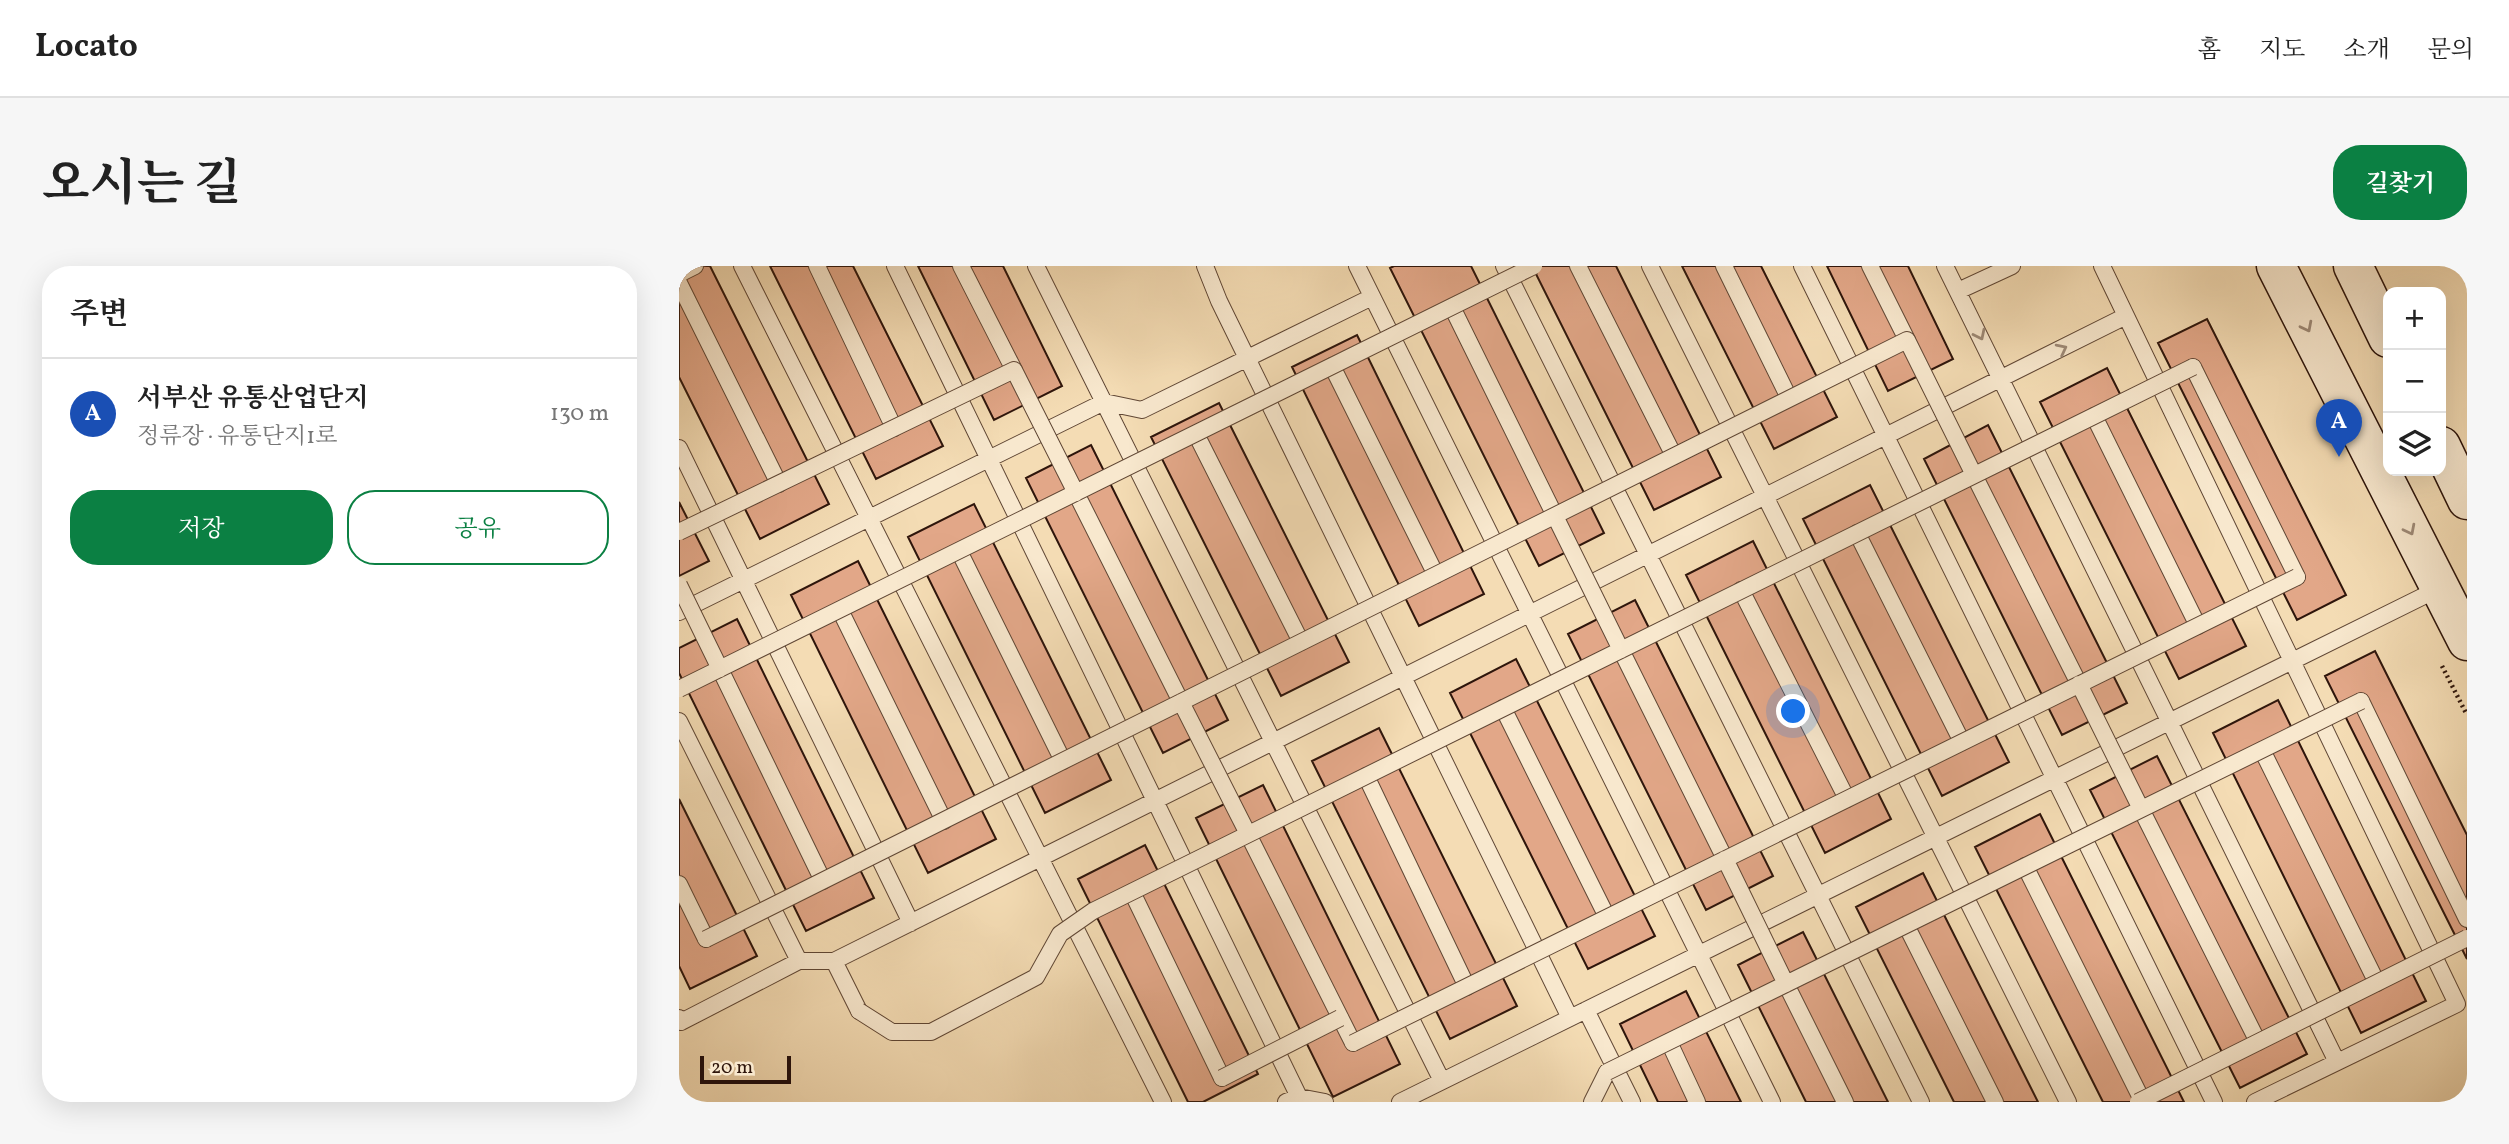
<!DOCTYPE html>
<html lang="ko">
<head>
<meta charset="utf-8">
<style>
  :root { --surface:#fff; --page:#f6f6f6; --text:#222; --muted:#767676; --line:#e0e0e0; --accent:#0b8043 }
  body { margin:0; font-family:Vollkorn,"Noto Serif KR",serif; background:var(--page); color:var(--text) }
  .controls { position:absolute; right:21px; top:21px; display:grid; overflow:hidden; border-radius:14px; box-shadow:0 7px 28px #0002 }
  .controls button { width:63px; height:63px; display:grid; place-items:center; padding:0; border:0; border-bottom:2px solid var(--line); background:var(--surface); color:var(--text); font:35px sans-serif }
  .scale { position:absolute; left:21px; bottom:18px; width:91px; box-sizing:border-box; padding-left:7px; border:4px solid #2e150b; border-top:0; font-size:19px; line-height:24px; white-space:nowrap; color:#2e150b; -webkit-text-stroke:5px #f8e8ce; paint-order:stroke }
  .you { position:absolute; left:1115px; top:446px; width:24px; height:24px; margin:-18px; border:5px solid #fff; border-radius:50%; background:#1a73e8; box-shadow:0 0 0 10px #1a73e833 }
  .badge { display:grid; place-items:center; width:46px; height:46px; border-radius:50%; background:var(--accent); color:#fff; font-size:23px; font-weight:700 }
  .pin { position:absolute; translate:-50% -58px; filter:drop-shadow(0 2px 4px #0008) }
  .pin::after { content:''; position:absolute; top:37px; width:24px; height:21px; background:inherit; clip-path:polygon(0 0,100% 0,50% 100%) }
  .list { margin:0; padding:0; list-style:none }
  h2 { display:flex; justify-content:space-between; align-items:center; height:91px; margin:0; padding:0 28px; font-size:30px }
  h2 small { font-size:23px; font-weight:400; color:var(--muted) }
  .list li { display:grid; grid-template-columns:46px 1fr auto; gap:21px; align-items:center; box-sizing:border-box; height:112px; padding:0 28px; border-top:2px solid var(--line) }
  .list b { display:block; font-size:26px; white-space:nowrap }
  .list p { margin:0; font-size:23px; white-space:nowrap; color:var(--muted) }
  .list em { font-size:23px; font-style:normal; color:var(--muted) }
  .actions { display:flex; gap:14px; padding:21px 28px }
  .actions a { flex:1; padding:16px 0; border:2px solid var(--accent); border-radius:28px; text-align:center; font-size:24px; color:var(--accent) }
  .actions .main { background:var(--accent); color:#fff }
  .icon { flex:none; width:38px; height:38px; fill:none; stroke:currentColor; stroke-width:2; stroke-linecap:round; stroke-linejoin:round }
  .map { position:relative; flex:none; width:1788px; height:836px; overflow:hidden; border-radius:28px }
  header { display:flex; align-items:center; gap:42px; box-sizing:border-box; height:98px; padding:0 35px; background:var(--surface); border-bottom:2px solid var(--line) }
  header strong { font-size:33px }
  nav { display:flex; gap:38px; margin-inline-start:auto; font-size:24px }
  .intro { display:flex; align-items:center; justify-content:space-between; box-sizing:border-box; height:168px; padding:0 42px }
  h1 { margin:0; font-size:49px }
  .button { padding:18px 32px; border-radius:28px; background:var(--accent); color:#fff; font-size:24px; font-weight:700 }
  main { display:flex; gap:42px; padding:0 42px }
  aside { flex:1; background:var(--surface); border-radius:28px; box-shadow:0 7px 28px #0002 }
  .map>svg:first-child { display:block }
  .building { fill:#e2a788; stroke:#2e150b; stroke-width:2 }
  .lines { fill:none; stroke-linecap:round; stroke-linejoin:round }
  .lane-casing { stroke:#604735; stroke-width:18 }
  .secondary-casing { stroke:#2e150b; stroke-width:41 }
  .path { stroke:#2e150b; stroke-width:4.5; stroke-dasharray:2 3.5; stroke-linecap:butt }
  .lane { stroke:#f8e8ce; stroke-width:16 }
  .secondary { stroke:#f8e8ce; stroke-width:38 }
  .lane-bridge-casing { stroke:#604735; stroke-width:18; stroke-linecap:butt }
  .lane-bridge { stroke:#f8e8ce; stroke-width:16 }
  .oneway { stroke:#9d8976 }
</style>
</head>
<body>
<header>
<strong>Locato</strong>
<nav><a>홈</a><a>지도</a><a>소개</a><a>문의</a></nav>
</header>
<div class="intro"><h1>오시는 길</h1><a class="button">길찾기</a></div>
<main>
<aside>
<h2>주변<small></small></h2>
<ul class="list">
<li><span class="badge" style="background:#1a4fb4">A</span><div><b>서부산 유통산업단지</b><p>정류장 · 유통단지1로</p></div><em>130 m</em></li>
</ul>
<div class="actions"><a class="main">저장</a><a>공유</a></div>
</aside>
<div class="map">
<svg width="1788" height="836" viewBox="0 0 1788 836">
  <rect width="100%" height="100%" fill="#f4dcb4"/>
  <filter id="stains"><feTurbulence type="fractalNoise" baseFrequency=".00286" numOctaves="4"/><feColorMatrix values="0 0 0 0 .2 0 0 0 0 .09 0 0 0 0 .02 0 0 0 .5 -.17"/></filter>
  <radialGradient id="worn" r=".72"><stop offset=".6" stop-color="#630" stop-opacity="0"/><stop offset="1" stop-color="#630" stop-opacity=".3"/></radialGradient>
  <path class="building" d="M0,0H31L150,238L81,273L0,111Z
    M91,0H174L264,180L197,213Z
    M239,0H324L383,120L315,154Z
    M715,0H792L925,267L860,300L711,2Z
    M853,0H937L1042,211L975,244Z
    M1003,0H1082L1158,151L1095,183Z
    M1148,0H1229L1274,93L1209,125Z
    M1528,53L1667,329L1618,354L1479,77Z
    M678,69L805,328L740,360L613,101Z
    M1428,102L1567,380L1500,413L1361,136Z
    M540,137L670,396L602,430L472,171Z
    M1309,159L1448,437L1383,469L1245,193Z
    M412,179L549,454L484,487L347,212Z
    M1191,219L1330,496L1263,530L1124,253Z
    M0,236L30,295L0,310Z
    M295,238L432,514L366,547L229,271Z
    M1074,275L1212,553L1146,587L1007,309Z
    M179,295L317,573L249,607L112,329Z
    M956,334L1094,610L1027,644L889,368Z
    M58,353L195,632L127,665L0,407V382Z
    M1696,385L1788,569V693L1646,410Z
    M837,393L976,670L909,703L771,427Z
    M1599,434L1747,735L1682,767L1534,467Z
    M700,462L838,740L771,773L633,495Z
    M1478,490L1628,788L1561,822L1411,524Z
    M584,519L721,798L654,831L517,552Z
    M0,533L78,690L11,723L0,700Z
    M1361,548L1505,836H1424L1296,581Z
    M466,579L579,808L524,836H509L399,613Z
    M1244,607L1359,836H1275L1177,641Z
    M1124,666L1209,836H1127L1059,699Z
    M1007,725L1062,836H979L941,758Z"/>
  <g class="lines">
    <g class="lane-casing">
      <path id="lane" d="M63,0L484,836
        M138,0L215,162
        M216,0L620,831
        M282,0L335,104
        M357,0L763,815
        M526,0L540,35L891,752
        M678,0L1093,836
        M825,0L1242,836
        M899,0L995,190
        M971,0L1389,836
        M1045,0L1110,132
        M1123,0L1535,836
        M1191,0L1228,74
        M1266,0L1658,796
        M1423,0L1778,738L1576,836
        M0,8L16,0
        M0,17L100,218
        M1279,25L1333,0
        M773,41L876,250
        M653,100L757,309
        M1514,101L1618,311
        M1415,150L1519,360
        M517,168L622,376
        M0,182L232,657
        M1295,209L1400,418
        M397,227L502,436
        M1178,267L1283,476
        M280,285L384,495
        M1062,324L1168,533
        M161,344L265,555
        M0,346L425,136L463,144L693,31
        M942,384L1046,593
        M41,403L144,615
        M1682,435L1788,653
        M824,442L928,651
        M0,455L120,695
        M1583,484L1698,717
        M687,510L788,721
        M1462,543L1579,776
        M569,568L674,777
        M1346,600L1463,834
        M0,618L27,673
        M453,626L543,812
        M1227,659L1316,836
        M155,695L180,745
        M1107,718L1166,836
        M907,744L953,836
        M0,752L2,756L120,695H155L1447,50
        M990,776L1018,836
        M607,836L620,831L646,836
        M721,836L1761,322
        M913,836L928,806"/>
    </g>
    <g class="secondary-casing">
      <path id="secondary" d="M1597,0L1788,375
        M1674,0L1709,72
        M1762,180L1788,234"/>
    </g>
    <path class="path" d="M1763,400L1788,449"/>
    <use href="#lane" class="lane"/>
    <use href="#secondary" class="secondary"/>
    <g class="lane-bridge-casing">
      <path id="lane-bridge" d="M876,250L942,384
        M0,266L335,104L397,227
        M0,319L41,403
        M1400,418L1462,543
        M0,423L855,0
        M502,436L569,568
        M1046,593L1107,718
        M27,673L1228,74L1295,209
        M180,745L213,766H252L357,711L381,668L414,645L1514,101
        M674,777L1618,311
        M928,806L1682,435
        M543,812L661,752
        M1459,836L1788,672"/>
    </g>
    <use href="#lane-bridge" class="lane-bridge"/>
  </g>
  <defs><path id="oneway-chevron" d="M-2-3.5L2.5 0L-2 3.5" fill="none" stroke-width="1.6" stroke-linecap="round" stroke-linejoin="round" transform="scale(1.75)"/></defs>
  <g class="oneway">
    <use href="#oneway-chevron" transform="translate(1628 61) rotate(63)"/>
    <use href="#oneway-chevron" transform="translate(1301 69) rotate(64)"/>
    <use href="#oneway-chevron" transform="translate(1383 83) rotate(-27)"/>
    <use href="#oneway-chevron" transform="translate(1731 264) rotate(63)"/>
  </g>
  <rect width="100%" height="100%" filter="url(#stains)"/>
  <rect width="100%" height="100%" fill="url(#worn)"/>
</svg>
<div class="controls">
<button>+</button>
<button>−</button>
<button><svg class="icon" aria-label="layers" viewBox="0 0 24 24"><path d="M12 4l9 5-9 5-9-5zM3 14l9 5 9-5"/></svg></button>
</div>
<div class="scale">20 m</div>
<div class="you"></div>
<div class="pin badge" style="left:1660px;top:191px;background:#1a4fb4">A</div>
</div>
</main>
</body>
</html>
